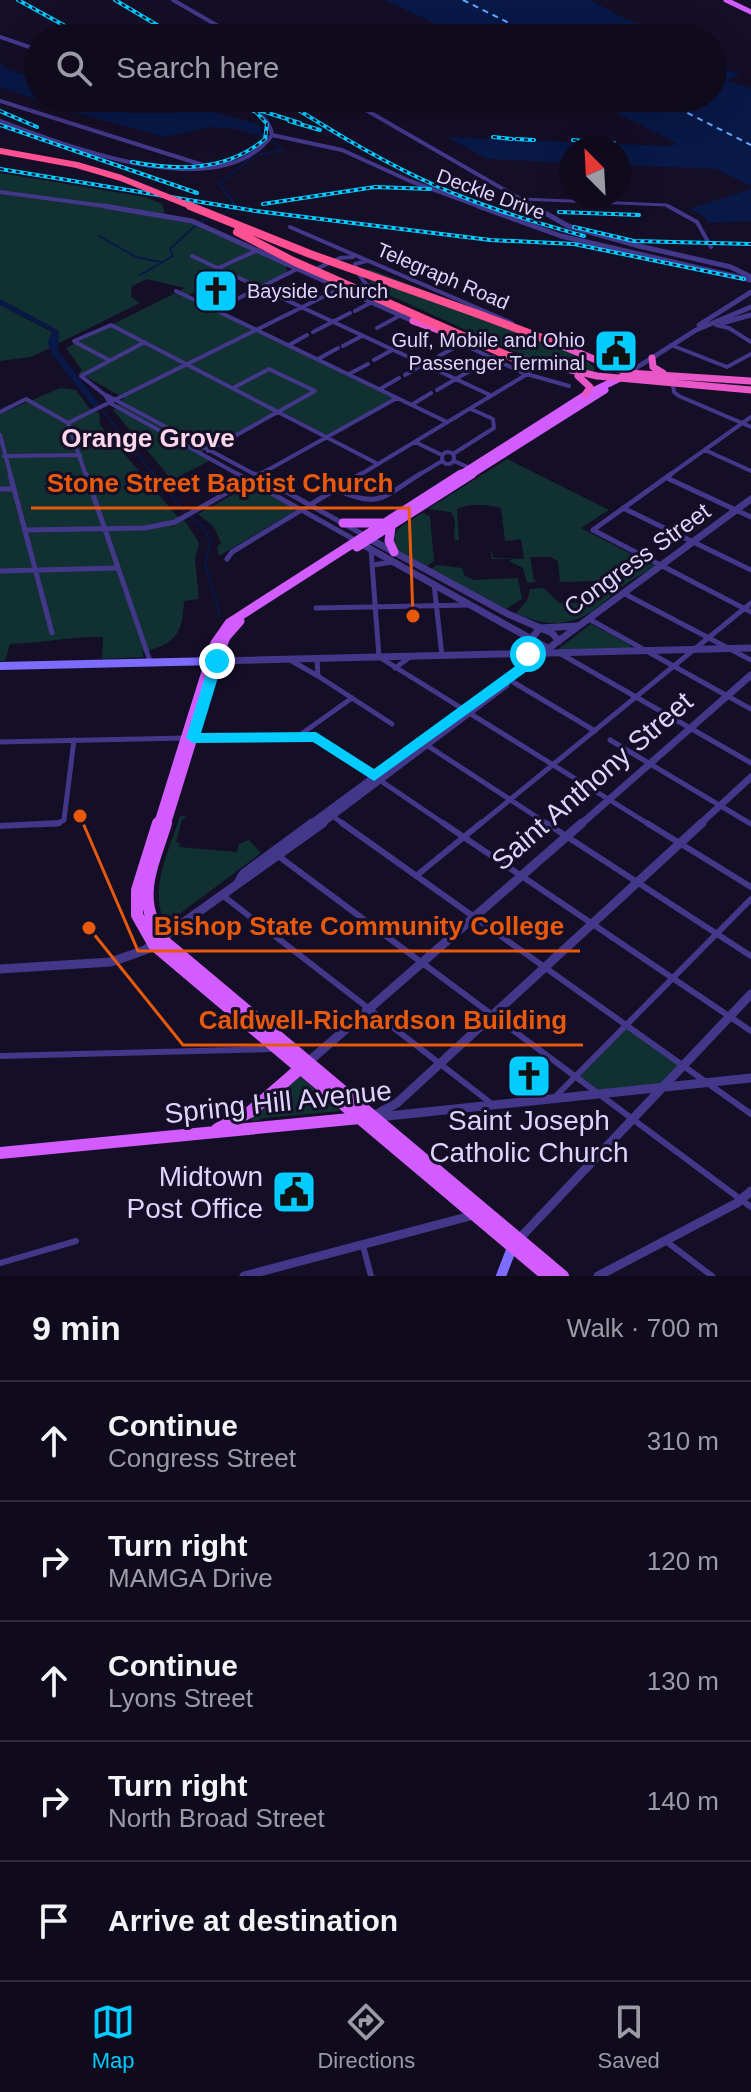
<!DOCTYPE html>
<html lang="en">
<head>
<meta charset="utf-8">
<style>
  :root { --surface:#100a1d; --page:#191326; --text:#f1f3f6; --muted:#9c9aa4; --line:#302b3b; --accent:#01cbff }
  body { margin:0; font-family:Helvetica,sans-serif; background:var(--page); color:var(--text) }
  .compass { position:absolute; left:559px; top:136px; width:72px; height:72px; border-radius:50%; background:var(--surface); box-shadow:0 8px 32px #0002; rotate:336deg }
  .stop { position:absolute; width:24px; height:24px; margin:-18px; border:6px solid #01cbff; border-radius:50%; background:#fff }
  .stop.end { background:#01cbff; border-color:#fff; box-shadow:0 2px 8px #0008 }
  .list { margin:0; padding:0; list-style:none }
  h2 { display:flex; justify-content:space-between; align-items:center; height:104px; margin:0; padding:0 32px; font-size:34px }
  h2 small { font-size:26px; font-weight:400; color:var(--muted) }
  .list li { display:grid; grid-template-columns:52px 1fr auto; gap:24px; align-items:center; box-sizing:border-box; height:120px; padding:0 32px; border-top:2px solid var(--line) }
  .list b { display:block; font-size:30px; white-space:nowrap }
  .list p { margin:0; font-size:26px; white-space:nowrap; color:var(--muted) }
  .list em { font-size:26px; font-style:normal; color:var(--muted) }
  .icon { flex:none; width:44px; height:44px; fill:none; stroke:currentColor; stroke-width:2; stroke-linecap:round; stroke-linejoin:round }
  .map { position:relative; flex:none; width:751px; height:1276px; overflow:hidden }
  .search { position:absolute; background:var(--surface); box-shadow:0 8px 32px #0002; left:24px; right:24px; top:24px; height:88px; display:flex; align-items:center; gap:20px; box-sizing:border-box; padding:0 28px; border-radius:44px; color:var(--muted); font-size:30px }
  .sheet { height:704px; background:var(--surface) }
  nav { display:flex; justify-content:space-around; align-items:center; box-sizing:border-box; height:112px; border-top:2px solid var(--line); background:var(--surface); font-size:22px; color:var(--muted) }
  nav a { display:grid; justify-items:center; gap:4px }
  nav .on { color:var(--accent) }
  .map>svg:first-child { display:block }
  .green { fill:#113032 }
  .water { fill:#081847 }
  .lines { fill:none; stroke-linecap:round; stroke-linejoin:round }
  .stream { stroke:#081847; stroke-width:2 }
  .ferry { stroke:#63a7ff; stroke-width:2; stroke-dasharray:6 5; stroke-linecap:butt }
  .minor-far3 { stroke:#433789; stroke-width:3 }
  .minor-far2 { stroke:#433789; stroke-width:4 }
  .minor-far1 { stroke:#433789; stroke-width:5 }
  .minor { stroke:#433789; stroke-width:6 }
  .tertiary-far3 { stroke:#433789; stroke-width:4 }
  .tertiary-far2 { stroke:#433789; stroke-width:5 }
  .tertiary-far1 { stroke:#433789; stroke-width:7 }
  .tertiary { stroke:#433789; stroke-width:9 }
  .secondary-far1 { stroke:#7e6cff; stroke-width:8 }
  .secondary { stroke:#7e6cff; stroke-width:10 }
  .primary-far3 { stroke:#d35cff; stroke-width:5 }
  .primary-far2 { stroke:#d35cff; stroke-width:7 }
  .primary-far1 { stroke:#d35cff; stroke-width:9 }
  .primary { stroke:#d35cff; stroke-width:12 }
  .trunk { stroke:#e956c8; stroke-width:7 }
  .motorway { stroke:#ff5092; stroke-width:8 }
  .rail-casing { stroke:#01cbff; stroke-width:4 }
  .rail { stroke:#150e27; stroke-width:2; stroke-dasharray:4; stroke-linecap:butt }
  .tertiary-bridge { stroke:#433789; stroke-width:5 }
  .motorway-bridge-far1 { stroke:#ff5092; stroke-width:6 }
  .motorway-bridge { stroke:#ff5092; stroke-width:8 }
  .route { fill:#01cbff }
  .labels { text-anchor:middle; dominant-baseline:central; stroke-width:6; stroke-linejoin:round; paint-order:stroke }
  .far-street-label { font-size:20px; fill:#ded5ff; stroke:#150e27 }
  .far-poi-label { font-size:20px; fill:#ded5ff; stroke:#150e27; text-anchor:start }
  .street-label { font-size:24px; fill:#ded5ff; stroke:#150e27 }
  .neighbourhood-label { font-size:26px; font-weight:bold; fill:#ffd7ec; stroke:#150e27 }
  .near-street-label { font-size:28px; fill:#ded5ff; stroke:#150e27 }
  .near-poi-label { font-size:28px; fill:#ded5ff; stroke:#150e27 }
  .leader { fill:none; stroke:#e8590c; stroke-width:3 }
  .callout-dot { fill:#e8590c; stroke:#150e27; stroke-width:3 }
  .callout-label { font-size:26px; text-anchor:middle; font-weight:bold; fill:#e8590c; stroke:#150e27; stroke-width:6; stroke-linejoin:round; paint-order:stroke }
</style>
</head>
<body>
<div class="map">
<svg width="751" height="1276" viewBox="0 0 751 1276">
  <rect width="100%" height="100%" fill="#150e27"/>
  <path class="green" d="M0,173L145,197L162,204L165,214L192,221L286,265L287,272L259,289L229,275L189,295L394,398L328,436L279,410L200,453L211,460L172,480L113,410L124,398L79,373L82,370L66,348L185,288L147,279L132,286L131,297L140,303L57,344L59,331L0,299Z
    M370,269L474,310L468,314C494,324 580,350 595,368L593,372L540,361L505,348L374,288L363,271Z
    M0,305L52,332L48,343L50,348L31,357L0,361Z
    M60,388L76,390L89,408L99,413L100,425L175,514L186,522L199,543L195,559L199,599L184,601C182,635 176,644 142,652L144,657L102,659L103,637C72,636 42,643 10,644L5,661H0V414Z
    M507,459L609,510L581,528L655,566L619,588L601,581L560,582L558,561L550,557H530L534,580L539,581L527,583L523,568L509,561L512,559H492L490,548L494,558L524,559L521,539L505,541L501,508C487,504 470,503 457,509L459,541L454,539L455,521L451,512L428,509Z
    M252,484L296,510L219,556L217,547L221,543L214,527L198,514Z
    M422,513L430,516L434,561L427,566L397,551L393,537L399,528Z
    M437,565L462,568L464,575L474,580L518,578L522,599L506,609L431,569Z
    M596,585L616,591C584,624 556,632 516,613L527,601L530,589L543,588L560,603H584L586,602L581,596Z
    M591,624L630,645L631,648L557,650Z
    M180,816L188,817L182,820L176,842L180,843L179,847L237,852L239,844L249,840L261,853L166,924C147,892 170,849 180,816Z
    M626,1025L683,1066L662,1088L600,1093L576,1075Z
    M299,1075L340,1111L264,1118L254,1122L251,1118Z"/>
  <path class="water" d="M385,0H590L626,19L653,28L648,29L664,38H265L262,35L271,31H292L413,36L435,30V24Z
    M0,63L5,68L38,80V98H87L129,113H172L198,108L258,124L264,137L235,129L212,127L164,137L70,111L0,87Z
    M713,65L741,74L727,81L751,88V186L716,169L619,165V148H571V163L487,159L447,137L671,146L676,143L613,111L384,103L378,98H713Z
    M751,189V221L708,223L704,216L689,209Z
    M0,299L59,331L58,351L100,405L95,408L91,404L52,354L48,343L52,331L0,305Z"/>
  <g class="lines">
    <path class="stream" d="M256,155L282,150L273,141
      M221,215L236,205L219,184L252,157
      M201,222L211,218
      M99,236L136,257L161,262
      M140,275L173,256L170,249L196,225
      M101,409L185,513
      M190,517L200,524L211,541L205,562L220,616"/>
    <path class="ferry" d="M463,0L539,38
      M658,98L751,145"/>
    <path class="minor-far3" d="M522,199L666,205L671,208"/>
    <path class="minor-far2" d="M668,206L697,222L711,247
      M290,227L512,323
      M192,256L490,395
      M366,261L355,264C360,281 370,289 385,298
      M218,268L258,250
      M314,270L340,258L353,257
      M176,291L447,422
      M215,310L297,269
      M355,311L372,302
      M716,325L729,328L751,342
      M377,328L401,315
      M313,332L350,313
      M448,337L523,373L569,386
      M74,341L111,325L378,464
      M75,342L109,360
      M145,342L81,376L105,395L110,403L241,476
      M289,345L307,335
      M671,345L727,367L751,354
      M343,346L362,336
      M439,356L461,344
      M318,359L338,348
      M374,360L392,350
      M477,366L493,357
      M349,374L368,364
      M405,375L424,364
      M673,385L674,392L679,396L751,427
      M233,388L269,369L315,391
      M380,389L399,378
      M437,390L473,369
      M106,395L258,476
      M413,404L431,393
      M0,412L26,399L68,423
      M68,423L341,288
      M68,423L86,476
      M0,435L11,476
      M415,442L442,455
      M705,450L751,471
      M208,451L315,391
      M442 458a6 6 0 1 1 12 0a6 6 0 1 1-12 0Z
      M453,454L494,428L493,419L471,409
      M4,456L80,455
      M454,461L470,468
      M257,476L397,398
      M358,476L529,373
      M417,476L442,461
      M668,476L751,417"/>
    <path class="minor-far1" d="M10,474L52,633
      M86,474L150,661
      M237,474L355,540
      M254,474L364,535
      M671,474L593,530L751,612
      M667,478L751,517
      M0,489H13
      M337,490C380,509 383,497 420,474
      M623,508L751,570
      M24,530L145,528L175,522L260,474
      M371,550L379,657L650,825
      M227,559L232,552L361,474
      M373,565L392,562
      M0,571L118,568
      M434,584L442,656
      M625,594L751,660
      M316,608L469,605
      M589,619L751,709
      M561,654L751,763
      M317,659L318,676L392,724
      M290,660L318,676
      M395,668L410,657
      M508,679L595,731
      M297,737L352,698
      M194,738L316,737L446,825
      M610,740L751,824
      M0,742L184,738
      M425,744L549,825
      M331,815L345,825
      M36,825L57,824L64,820L74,740
      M479,825L751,603"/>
    <path class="minor" d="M342,823L751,1114
      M443,823L751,1031
      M546,823L751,956
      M647,823L751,887
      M0,826L59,823
      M277,855L751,1207
      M416,876L481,823
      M222,895L492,1104
      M0,1056L271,1049
      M555,1097L751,899
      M667,1242L712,1276
      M363,1246L371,1276
      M0,1263L76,1241"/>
    <path class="tertiary-far3" d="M173,0L239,38
      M0,37L38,50
      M209,98C232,104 268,106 272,135
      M345,98L536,208
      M0,101L206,166
      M0,121C66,145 219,208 272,135
      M272,135L342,150L410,181L484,208
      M0,192L119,208"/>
    <path class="tertiary-far2" d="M104,206L192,221L413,321
      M478,206L561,236L751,280
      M533,206L568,226L639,246
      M722,323L751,315
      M699,325L751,292
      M628,373L696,330L751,307"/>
    <path class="tertiary-far1" d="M368,538L508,614L552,633L559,641
      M358,542L549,649
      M531,655V639L540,628L577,626
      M217,661L751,648
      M309,825L751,499
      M320,825L506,685L508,679
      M580,825L751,675
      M699,825L751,777"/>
    <path class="tertiary" d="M238,883L243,874L312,823
      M0,969L111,962L145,950L323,823
      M307,1063L582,823
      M373,1116L397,1103L702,823
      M378,1117L751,1078
      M519,1239L751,994
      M244,1276L474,1215
      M598,1276L737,1203L751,1191"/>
    <path class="secondary-far1" d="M0,666L216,661"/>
    <path class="secondary" d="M501,1276L513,1245"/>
    <path class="primary-far3" d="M726,0L751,12"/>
    <path class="primary-far2" d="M458,476L585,395L622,377
      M469,476L605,390"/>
    <path class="primary-far1" d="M343,523H381
      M391,527L389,541L394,552
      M357,547L472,474
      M158,825L215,643L229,623L461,474
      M166,825L219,654L226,637L240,621"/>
    <path class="primary" d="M158,823L137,890V915L154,945L547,1276
      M166,823C153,867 133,899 164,941L563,1276
      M217,1129L250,1112L304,1065
      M0,1153L360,1118"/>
    <path class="trunk" d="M413,321L455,336
      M555,343L628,373L751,381
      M506,355L597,376L751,390
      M652,358L653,367L663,373
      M578,376L590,387L585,395"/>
    <path class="motorway" d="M478,314L555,343
      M438,325L513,358"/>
    <g class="rail-casing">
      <path id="rail" d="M18,0L87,38
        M115,0L179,38
        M350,27L435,29
        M220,98L300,123
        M279,98C324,126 369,154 417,177C470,203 527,220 584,236
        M451,107H476
        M0,111L37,127
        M289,121L320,130
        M0,125L197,193
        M493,137L512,139
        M516,139L534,140
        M573,140L593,142
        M597,142L614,143
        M132,162C179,171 227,171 265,139L267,124L256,112L241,106
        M0,169L256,211L490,240L574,244L744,279
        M263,204L375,187L430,189
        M559,212L639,215
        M574,227L634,241L751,244"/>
    </g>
    <use href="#rail" class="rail"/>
    <path class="tertiary-bridge" d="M639,246L731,267L751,277"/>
    <path class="motorway-bridge-far1" d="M0,151L77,165L121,178L195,208"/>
    <path class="motorway-bridge" d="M190,206L310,254L478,314
      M237,232L293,261L438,325"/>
  </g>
  <path class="route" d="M531,649L538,653L537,664L374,781L313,742L193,743L186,738L210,661L217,656L223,661L201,733L316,732L374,769L525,659L522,654Z"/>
  <defs>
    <g id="church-square" transform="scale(2.3)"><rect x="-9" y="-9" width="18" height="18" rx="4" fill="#01cbff" stroke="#150e27"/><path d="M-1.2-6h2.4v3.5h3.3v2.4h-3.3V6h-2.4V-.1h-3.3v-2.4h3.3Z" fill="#111"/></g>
    <g id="civic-square" transform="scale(2.3)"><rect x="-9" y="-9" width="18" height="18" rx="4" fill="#01cbff" stroke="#150e27"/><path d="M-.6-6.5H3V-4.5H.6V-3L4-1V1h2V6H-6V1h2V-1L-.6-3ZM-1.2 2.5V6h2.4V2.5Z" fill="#111"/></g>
  </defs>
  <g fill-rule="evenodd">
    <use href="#church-square" x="216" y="291"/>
    <use href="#civic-square" x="616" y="351"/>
    <use href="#church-square" x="529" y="1076"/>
    <use href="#civic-square" x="294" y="1192"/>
  </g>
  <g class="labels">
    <g class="far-street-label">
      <text transform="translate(491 194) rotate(20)">Deckle Drive</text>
      <text transform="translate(443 276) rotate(23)">Telegraph Road</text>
    </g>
    <g class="far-poi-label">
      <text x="247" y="291">Bayside Church</text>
      <text x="585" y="340" text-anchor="end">Gulf, Mobile and Ohio<tspan x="585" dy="23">Passenger Terminal</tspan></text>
    </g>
    <g class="street-label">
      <text transform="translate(637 559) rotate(-36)">Congress Street</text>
    </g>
    <g class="neighbourhood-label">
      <text x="148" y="438">Orange Grove</text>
    </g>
    <g class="near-street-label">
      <text transform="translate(592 781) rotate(-41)">Saint Anthony Street</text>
      <text transform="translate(278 1102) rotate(-6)">Spring Hill Avenue</text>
    </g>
    <g class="near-poi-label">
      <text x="529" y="1120">Saint Joseph<tspan x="529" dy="32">Catholic Church</tspan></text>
      <text x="263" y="1176" text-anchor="end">Midtown<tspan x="263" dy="32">Post Office</tspan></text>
    </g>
  </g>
  <path class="leader" d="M413 616L409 508H31M80 816L138 951H580M89 928L183 1045H583"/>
  <g class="callout-dot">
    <circle cx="413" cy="616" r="8"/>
    <circle cx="80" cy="816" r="8"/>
    <circle cx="89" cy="928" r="8"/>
  </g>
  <g class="callout-label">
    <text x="220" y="492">Stone Street Baptist Church</text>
    <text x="359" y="935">Bishop State Community College</text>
    <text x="383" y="1029">Caldwell-Richardson Building</text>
  </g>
</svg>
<svg class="compass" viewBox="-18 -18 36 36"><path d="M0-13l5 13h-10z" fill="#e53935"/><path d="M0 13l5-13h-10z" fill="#9c9aa4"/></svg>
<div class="stop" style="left:528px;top:654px"></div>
<div class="stop end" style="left:217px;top:661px"></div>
<div class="search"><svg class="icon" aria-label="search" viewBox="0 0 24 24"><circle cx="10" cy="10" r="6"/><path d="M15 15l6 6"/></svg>Search here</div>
</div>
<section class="sheet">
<h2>9 min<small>Walk · 700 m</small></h2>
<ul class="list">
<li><svg class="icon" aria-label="ahead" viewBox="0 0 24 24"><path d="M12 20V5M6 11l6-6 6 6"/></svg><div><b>Continue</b><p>Congress Street</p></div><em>310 m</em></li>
<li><svg class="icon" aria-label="right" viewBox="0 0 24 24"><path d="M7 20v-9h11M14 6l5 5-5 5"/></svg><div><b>Turn right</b><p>MAMGA Drive</p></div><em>120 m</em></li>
<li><svg class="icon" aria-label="ahead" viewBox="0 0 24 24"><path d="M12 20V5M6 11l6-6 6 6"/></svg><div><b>Continue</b><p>Lyons Street</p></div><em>130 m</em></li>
<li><svg class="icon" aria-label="right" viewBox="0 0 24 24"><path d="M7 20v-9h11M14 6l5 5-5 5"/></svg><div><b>Turn right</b><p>North Broad Street</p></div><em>140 m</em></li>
<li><svg class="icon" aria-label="arrive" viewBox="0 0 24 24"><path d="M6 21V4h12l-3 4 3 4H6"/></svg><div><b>Arrive at destination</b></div></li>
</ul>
</section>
<nav>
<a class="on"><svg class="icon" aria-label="map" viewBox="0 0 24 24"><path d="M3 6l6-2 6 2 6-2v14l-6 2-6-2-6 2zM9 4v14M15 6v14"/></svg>Map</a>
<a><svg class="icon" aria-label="directions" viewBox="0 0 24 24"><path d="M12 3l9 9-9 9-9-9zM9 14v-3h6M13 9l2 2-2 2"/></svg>Directions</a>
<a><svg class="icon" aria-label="saved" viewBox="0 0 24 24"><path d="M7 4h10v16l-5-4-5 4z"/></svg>Saved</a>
</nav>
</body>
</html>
